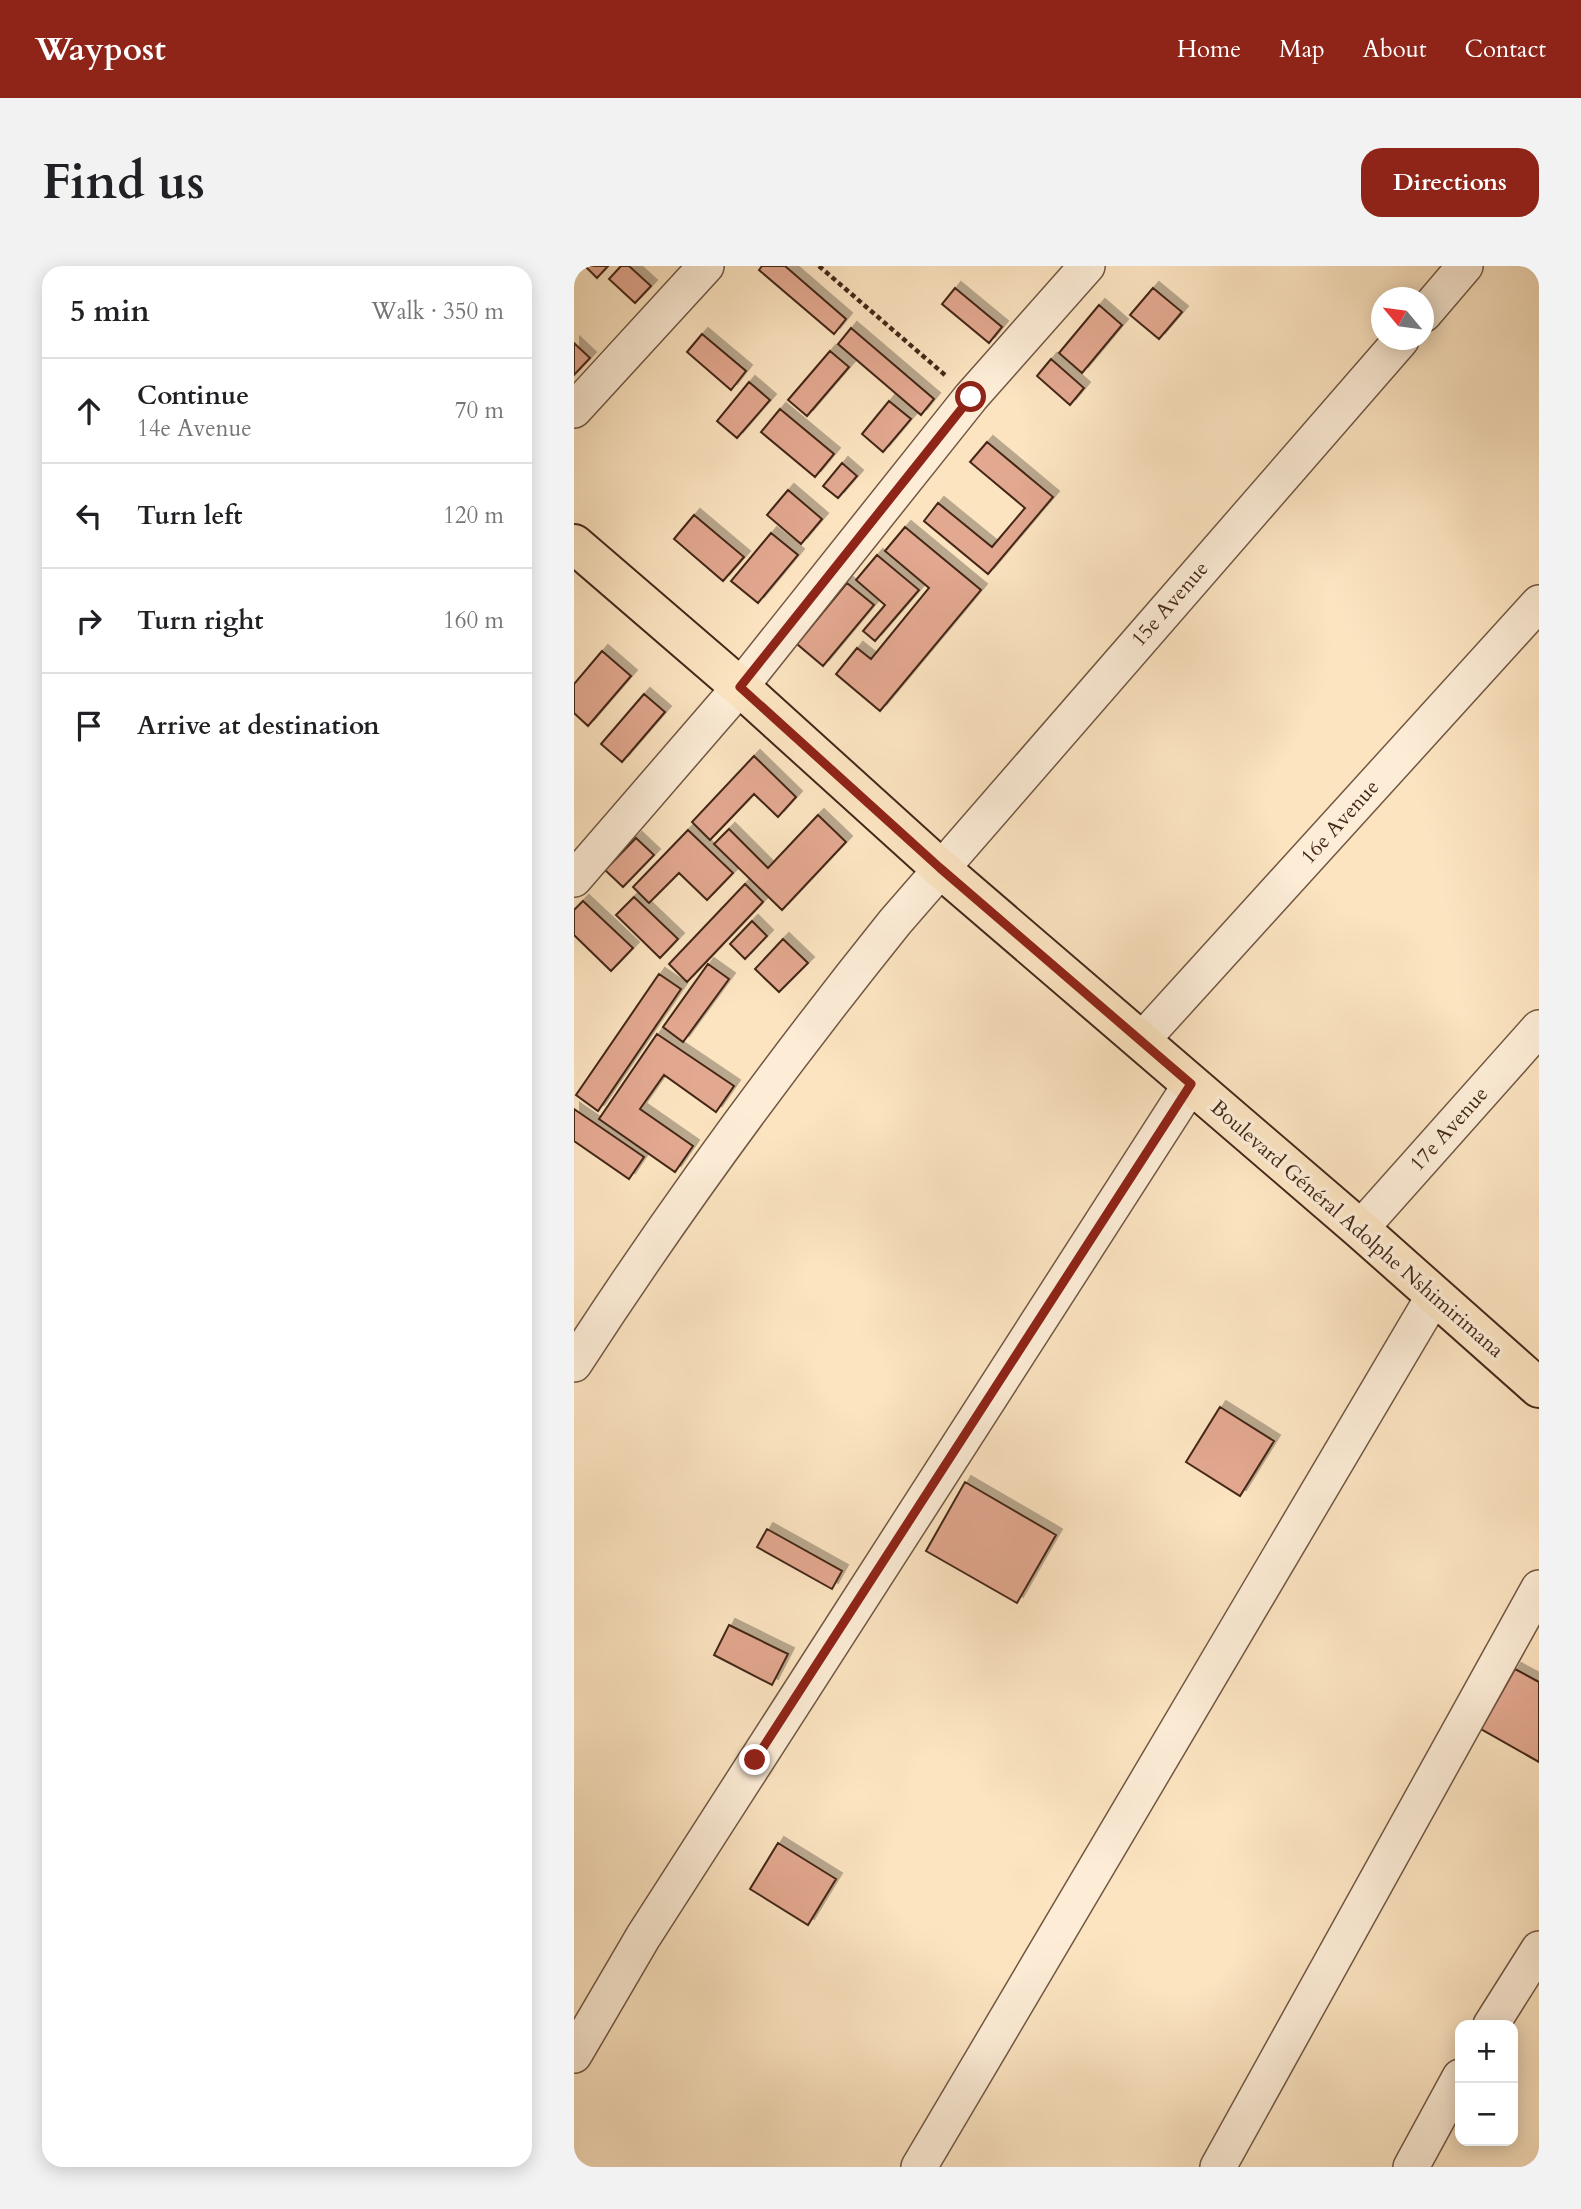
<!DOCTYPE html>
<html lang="en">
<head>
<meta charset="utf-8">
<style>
  :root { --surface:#fff; --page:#f2f2f2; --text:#202124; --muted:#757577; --line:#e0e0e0; --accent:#8f2418 }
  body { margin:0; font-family:Cardo,serif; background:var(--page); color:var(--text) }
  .controls { position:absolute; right:21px; bottom:21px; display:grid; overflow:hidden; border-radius:14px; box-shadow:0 4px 18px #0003 }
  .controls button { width:63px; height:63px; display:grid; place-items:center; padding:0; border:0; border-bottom:2px solid var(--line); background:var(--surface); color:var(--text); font:35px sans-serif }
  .compass { position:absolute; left:797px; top:21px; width:63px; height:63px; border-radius:50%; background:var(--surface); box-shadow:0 4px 18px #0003; rotate:299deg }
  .stop { position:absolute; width:21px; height:21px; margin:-16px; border:5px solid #8f2418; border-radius:50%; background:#fff }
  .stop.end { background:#8f2418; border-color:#fff; box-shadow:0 2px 7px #0008 }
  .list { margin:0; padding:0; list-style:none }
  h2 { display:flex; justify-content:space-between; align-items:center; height:91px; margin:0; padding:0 28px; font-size:30px }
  h2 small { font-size:23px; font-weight:400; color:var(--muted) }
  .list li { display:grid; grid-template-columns:46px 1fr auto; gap:21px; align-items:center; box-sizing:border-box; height:105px; padding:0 28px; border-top:2px solid var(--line) }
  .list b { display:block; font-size:26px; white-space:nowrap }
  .list p { margin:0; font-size:23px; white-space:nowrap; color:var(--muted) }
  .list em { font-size:23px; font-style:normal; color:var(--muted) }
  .icon { flex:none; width:38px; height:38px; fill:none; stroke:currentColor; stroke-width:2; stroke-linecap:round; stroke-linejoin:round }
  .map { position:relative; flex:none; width:965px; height:1901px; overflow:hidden; border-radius:21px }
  header { display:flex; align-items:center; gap:42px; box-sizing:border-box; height:98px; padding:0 35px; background:var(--accent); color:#fff }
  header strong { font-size:33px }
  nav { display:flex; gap:38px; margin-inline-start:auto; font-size:24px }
  .intro { display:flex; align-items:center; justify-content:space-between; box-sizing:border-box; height:168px; padding:0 42px }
  h1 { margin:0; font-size:49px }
  .button { padding:18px 32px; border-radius:21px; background:var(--accent); color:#fff; font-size:24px; font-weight:700 }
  main { display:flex; gap:42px; padding:0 42px }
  aside { flex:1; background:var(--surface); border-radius:21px; box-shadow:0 4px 18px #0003 }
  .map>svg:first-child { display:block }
  .building { fill:#e3a890; stroke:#442819; stroke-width:2; filter:url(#shadow) }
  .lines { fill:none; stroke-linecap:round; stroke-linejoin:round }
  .minor-casing { stroke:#725743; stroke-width:38 }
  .major-casing { stroke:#442819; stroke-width:42 }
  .path { stroke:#442819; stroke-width:4.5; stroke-dasharray:5 3.5; stroke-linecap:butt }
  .minor { stroke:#fdedd7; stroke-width:35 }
  .major { stroke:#fce4c1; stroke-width:38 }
  .route { stroke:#8f2418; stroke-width:9 }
  .labels { text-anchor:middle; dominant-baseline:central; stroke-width:7; stroke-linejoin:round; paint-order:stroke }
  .street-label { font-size:21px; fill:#442819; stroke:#fdedd7 }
</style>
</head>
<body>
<header>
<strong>Waypost</strong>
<nav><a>Home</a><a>Map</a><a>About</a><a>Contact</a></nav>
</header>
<div class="intro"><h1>Find us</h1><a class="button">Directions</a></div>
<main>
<aside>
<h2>5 min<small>Walk · 350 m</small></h2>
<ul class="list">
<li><svg class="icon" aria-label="ahead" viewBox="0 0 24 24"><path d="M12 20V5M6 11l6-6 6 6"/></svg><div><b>Continue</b><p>14e Avenue</p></div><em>70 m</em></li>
<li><svg class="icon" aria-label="left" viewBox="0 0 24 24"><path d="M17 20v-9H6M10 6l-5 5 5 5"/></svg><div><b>Turn left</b></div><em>120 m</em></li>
<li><svg class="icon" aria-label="right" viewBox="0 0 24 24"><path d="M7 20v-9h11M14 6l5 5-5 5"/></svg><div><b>Turn right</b></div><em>160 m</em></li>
<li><svg class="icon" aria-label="arrive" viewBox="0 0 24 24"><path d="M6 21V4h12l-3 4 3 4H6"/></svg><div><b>Arrive at destination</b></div></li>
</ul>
</aside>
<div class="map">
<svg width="965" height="1901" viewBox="0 0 965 1901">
  <defs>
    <filter id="shadow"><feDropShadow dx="6" dy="-6" stdDeviation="0" flood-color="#0004"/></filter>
  </defs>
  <rect width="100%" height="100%" fill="#fce4c1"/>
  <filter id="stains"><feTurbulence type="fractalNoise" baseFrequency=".00286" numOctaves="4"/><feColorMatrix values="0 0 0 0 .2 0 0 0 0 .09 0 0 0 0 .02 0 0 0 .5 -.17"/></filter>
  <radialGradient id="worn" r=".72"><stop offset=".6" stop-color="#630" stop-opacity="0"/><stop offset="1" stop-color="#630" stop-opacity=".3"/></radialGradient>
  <path class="building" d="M11,0H34L23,12Z
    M47,0H55L77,20L61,37L35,13Z
    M188,0H211L272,53L260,68L185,4Z
    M381,22L428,61L415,77L368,38Z
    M579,22L608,46L585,73L556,49Z
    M525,39L548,59L508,107L485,87Z
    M277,62L360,133L347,149L264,78Z
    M128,68L172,105L157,124L113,86Z
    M0,77L16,92L0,109Z
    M256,85L275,101L233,150L214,134Z
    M477,93L510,122L496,139L463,110Z
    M175,116L196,134L163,172L143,155Z
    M315,135L337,153L309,186L288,168Z
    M206,143L260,188L241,211L187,166Z
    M413,176L479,231L414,308L350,255L364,237L418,281L451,242L396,196Z
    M268,197L283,210L264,232L249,220Z
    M214,224L248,253L227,278L193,249Z
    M120,249L170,291L149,315L100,273Z
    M331,261L407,324L306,445L262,408L283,382L297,393L355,322L311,285Z
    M197,267L224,289L184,337L157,315Z
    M303,289L345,324L301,375L289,365L311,339L282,314Z
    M273,317L300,339L249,400L223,378Z
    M28,385L57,410L14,460L0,447V418Z
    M70,428L91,446L48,496L27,478Z
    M180,490L222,531L204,551L180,528L136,574L118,556Z
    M244,549L272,576L208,644L140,578L155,563L194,602Z
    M114,564L159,607L133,634L105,607L75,637L59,621Z
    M62,572L80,589L49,621L31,604Z
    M171,618L189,636L113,716L95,698Z
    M60,631L104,673L86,692L42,649Z
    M9,635L59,682L37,705L0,669V644Z
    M178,655L193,670L171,693L156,678Z
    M209,673L234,697L205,726L181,703Z
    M134,698L155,713L109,776L89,761Z
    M85,708L107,723L24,845L2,829Z
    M83,768L160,820L142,846L90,809L66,843L119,880L101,906L25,853Z
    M0,843L70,891L55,913L0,875Z
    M646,1141L700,1175L666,1230L612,1196Z
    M391,1216L482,1269L443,1337L352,1285Z
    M193,1263L268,1305L258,1323L183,1281Z
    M155,1359L214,1388L198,1419L140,1389Z
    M941,1403L965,1416V1496L907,1463Z
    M204,1577L262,1613L234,1659L176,1623Z"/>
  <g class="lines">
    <g class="minor-casing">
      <path id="minor" d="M850,48L891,0
        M0,144L132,0
        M0,613L166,421L397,131L513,0
        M567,775L965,337
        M786,963L965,762
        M0,1098C99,945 207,798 321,656L827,74
        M917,1759L965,1683
        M0,1789L69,1671L617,818
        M345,1901L860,1030
        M644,1901L965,1322
        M837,1901L886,1811"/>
    </g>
    <g class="major-casing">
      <path id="major" d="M0,278L166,421L366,602L786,963L965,1122"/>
    </g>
    <path class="path" d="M245,0L371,109"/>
    <use href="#minor" class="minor"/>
    <use href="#major" class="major"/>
  </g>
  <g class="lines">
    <path class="route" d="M181,1494L617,818L366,602L166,421L397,131"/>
  </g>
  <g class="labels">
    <g class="street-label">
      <text transform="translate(596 338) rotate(-49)">15e Avenue</text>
      <text transform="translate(766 556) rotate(-48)">16e Avenue</text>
      <text transform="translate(875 863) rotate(-48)">17e Avenue</text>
      <text transform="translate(783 963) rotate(41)">Boulevard Général Adolphe Nshimirimana</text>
    </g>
  </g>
  <rect width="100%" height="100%" filter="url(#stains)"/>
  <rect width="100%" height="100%" fill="url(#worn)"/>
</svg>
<div class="controls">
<button>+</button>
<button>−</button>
</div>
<svg class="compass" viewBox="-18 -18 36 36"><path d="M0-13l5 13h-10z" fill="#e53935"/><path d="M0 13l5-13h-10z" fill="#757577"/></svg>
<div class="stop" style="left:397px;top:131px"></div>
<div class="stop end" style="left:181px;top:1494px"></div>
</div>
</main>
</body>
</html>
